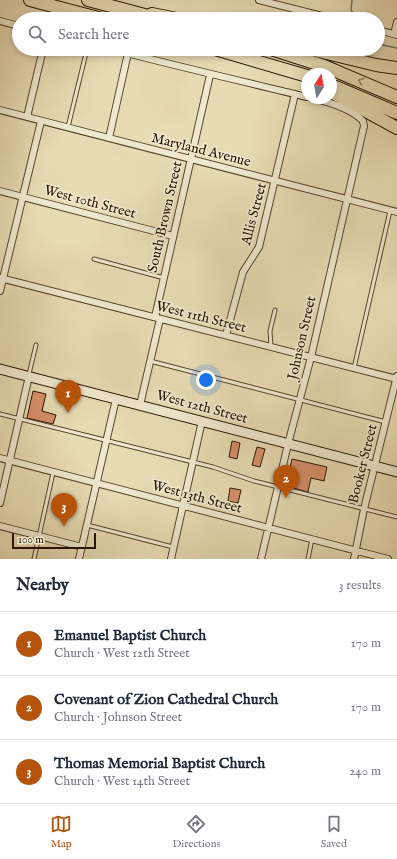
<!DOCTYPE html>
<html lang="en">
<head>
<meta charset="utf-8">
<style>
  :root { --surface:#fff; --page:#f6f6f7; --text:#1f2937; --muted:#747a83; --line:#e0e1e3; --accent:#b45309 }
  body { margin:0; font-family:"IM FELL English",serif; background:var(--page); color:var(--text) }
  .compass { position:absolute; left:301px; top:68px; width:36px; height:36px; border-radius:50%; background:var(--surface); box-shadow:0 2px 6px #0003; rotate:11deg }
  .scale { position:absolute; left:12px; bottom:10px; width:84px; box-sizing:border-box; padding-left:4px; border:2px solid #291500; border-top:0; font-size:11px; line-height:14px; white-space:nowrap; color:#291500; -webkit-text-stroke:3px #efe8ce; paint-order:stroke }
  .you { position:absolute; left:206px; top:380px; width:14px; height:14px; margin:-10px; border:3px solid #fff; border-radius:50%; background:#1a73e8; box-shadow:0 0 0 6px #1a73e833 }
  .badge { display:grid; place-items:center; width:26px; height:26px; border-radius:50%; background:var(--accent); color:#fff; font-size:13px; font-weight:700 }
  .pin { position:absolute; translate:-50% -33px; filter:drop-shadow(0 1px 2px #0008) }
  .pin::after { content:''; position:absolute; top:21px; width:14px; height:12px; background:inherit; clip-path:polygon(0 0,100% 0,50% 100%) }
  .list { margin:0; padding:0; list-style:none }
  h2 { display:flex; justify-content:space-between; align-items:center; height:52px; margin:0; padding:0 16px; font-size:17px }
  h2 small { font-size:13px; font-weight:400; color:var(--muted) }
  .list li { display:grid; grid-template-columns:26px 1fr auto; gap:12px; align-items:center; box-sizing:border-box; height:64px; padding:0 16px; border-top:1px solid var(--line) }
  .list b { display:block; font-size:15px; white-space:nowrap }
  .list p { margin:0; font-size:13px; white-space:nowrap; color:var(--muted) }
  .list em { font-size:13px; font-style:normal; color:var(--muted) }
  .icon { flex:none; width:22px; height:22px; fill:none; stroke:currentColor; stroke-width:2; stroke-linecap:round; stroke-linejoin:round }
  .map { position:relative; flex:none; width:397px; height:559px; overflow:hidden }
  .search { position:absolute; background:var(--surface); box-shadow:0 2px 6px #0003; left:12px; right:12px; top:12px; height:44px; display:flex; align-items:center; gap:10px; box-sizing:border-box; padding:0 14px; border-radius:22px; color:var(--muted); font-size:15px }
  .sheet { height:244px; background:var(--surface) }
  nav { display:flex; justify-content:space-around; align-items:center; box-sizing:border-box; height:56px; border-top:1px solid var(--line); background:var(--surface); font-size:11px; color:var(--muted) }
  nav a { display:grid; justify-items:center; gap:2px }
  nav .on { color:var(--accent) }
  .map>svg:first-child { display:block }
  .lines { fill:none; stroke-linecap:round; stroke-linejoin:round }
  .stream { stroke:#6c776d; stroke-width:1.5 }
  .building { fill:#d78f6a; stroke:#291500 }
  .lane-casing { stroke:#58462d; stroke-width:5 }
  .street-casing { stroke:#58462d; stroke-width:8 }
  .secondary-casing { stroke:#291500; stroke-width:11 }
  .highway-casing { stroke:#291500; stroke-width:14 }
  .lane { stroke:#efe8ce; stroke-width:3 }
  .street { stroke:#efe8ce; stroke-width:6 }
  .secondary { stroke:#efe8ce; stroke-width:9 }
  .highway { stroke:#e7dbb3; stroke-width:12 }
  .oneway { stroke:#928262 }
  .labels { text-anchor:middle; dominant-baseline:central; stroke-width:3.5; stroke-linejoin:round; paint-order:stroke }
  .street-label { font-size:14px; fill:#291500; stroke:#efe8ce }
</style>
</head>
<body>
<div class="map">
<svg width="397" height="559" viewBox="0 0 397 559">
  <rect width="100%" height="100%" fill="#e7dbb3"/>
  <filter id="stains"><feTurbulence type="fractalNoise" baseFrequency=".005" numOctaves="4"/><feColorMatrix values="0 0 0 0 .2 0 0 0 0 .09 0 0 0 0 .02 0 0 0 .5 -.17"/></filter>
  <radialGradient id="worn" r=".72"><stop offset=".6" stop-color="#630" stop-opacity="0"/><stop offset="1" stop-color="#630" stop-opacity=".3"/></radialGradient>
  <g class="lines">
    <path class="stream" d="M352,0L351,10L357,19
      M378,44L397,48"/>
  </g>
  <path class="building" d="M33,391L46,394L42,411L56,415L53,424L27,418Z
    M232,441L240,443L237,459L229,457Z
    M257,447L265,449L260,467L252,465Z
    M292,459L327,467L324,481L311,478L308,492L286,486Z
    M230,488L241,490L238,503L228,501Z"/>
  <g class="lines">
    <g class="lane-casing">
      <path id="lane" d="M68,127L87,49
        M94,259L164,278
        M271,347L270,331L275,310
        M150,361L386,422
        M354,368L390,211
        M29,374L36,345
        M0,414L213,467L254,481L397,517
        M87,525L173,547
        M34,559L53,473
        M308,559L312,539"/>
    </g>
    <g class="street-casing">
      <path id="street" d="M259,0L334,19
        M0,21L19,26
        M378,30L397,35
        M394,34L397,22
        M111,49C176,66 241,81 307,97
        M0,110L397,212
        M27,117L43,49
        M109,138L128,53
        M0,191L173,236
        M0,278L397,379
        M0,291L41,121
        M155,317L210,75
        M226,335L243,272L259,247L295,94
        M140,405L160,319
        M0,458L388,559
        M0,503L29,376
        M0,526L82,547
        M79,559L116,399
        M171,559L202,421
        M261,559L288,444L311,357L364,126L363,121C351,108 329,102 312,98
        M354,559L364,509L397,376"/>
    </g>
    <g class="secondary-casing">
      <path id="secondary" d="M0,369L397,472"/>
    </g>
    <g class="highway-casing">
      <path id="highway" d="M30,0L102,19
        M88,0L160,19
        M152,14L177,19
        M215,49L307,76
        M271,49L324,66L397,97
        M310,49L376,65L397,68
        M336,87L397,113
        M331,92L397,128"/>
    </g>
    <use href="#lane" class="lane"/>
    <use href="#street" class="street"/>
    <use href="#secondary" class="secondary"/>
    <use href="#highway" class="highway"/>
  </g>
  <defs><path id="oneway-chevron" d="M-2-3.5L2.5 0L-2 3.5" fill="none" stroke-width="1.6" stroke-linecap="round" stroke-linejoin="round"/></defs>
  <use class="oneway" href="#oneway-chevron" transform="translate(361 81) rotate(-157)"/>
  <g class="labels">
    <g class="street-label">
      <text transform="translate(201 150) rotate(14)">Maryland Avenue</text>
      <text transform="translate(90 202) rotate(15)">West 10th Street</text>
      <text transform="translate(254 214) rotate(-75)">Allis Street</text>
      <text transform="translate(165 217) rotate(-77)">South Brown Street</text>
      <text transform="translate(201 317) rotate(14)">West 11th Street</text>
      <text transform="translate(302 338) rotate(-77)">Johnson Street</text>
      <text transform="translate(202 407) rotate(15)">West 12th Street</text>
      <text transform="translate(363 464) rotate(-76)">Booker Street</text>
      <text transform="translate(197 497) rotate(15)">West 13th Street</text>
    </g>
  </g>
  <rect width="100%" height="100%" filter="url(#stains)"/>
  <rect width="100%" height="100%" fill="url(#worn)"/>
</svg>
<svg class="compass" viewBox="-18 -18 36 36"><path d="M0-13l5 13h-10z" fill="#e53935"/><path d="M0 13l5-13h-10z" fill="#747a83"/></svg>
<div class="scale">100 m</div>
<div class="you"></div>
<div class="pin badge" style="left:68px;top:413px">1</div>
<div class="pin badge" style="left:286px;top:498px">2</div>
<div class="pin badge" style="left:64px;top:526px">3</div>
<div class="search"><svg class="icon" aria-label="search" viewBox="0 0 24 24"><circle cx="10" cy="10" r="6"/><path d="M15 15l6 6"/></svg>Search here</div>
</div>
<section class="sheet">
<h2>Nearby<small>3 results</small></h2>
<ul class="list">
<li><span class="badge">1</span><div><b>Emanuel Baptist Church</b><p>Church · West 12th Street</p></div><em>170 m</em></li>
<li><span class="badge">2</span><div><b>Covenant of Zion Cathedral Church</b><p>Church · Johnson Street</p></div><em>170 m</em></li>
<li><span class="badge">3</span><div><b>Thomas Memorial Baptist Church</b><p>Church · West 14th Street</p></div><em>240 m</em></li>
</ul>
</section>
<nav>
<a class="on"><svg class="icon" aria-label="map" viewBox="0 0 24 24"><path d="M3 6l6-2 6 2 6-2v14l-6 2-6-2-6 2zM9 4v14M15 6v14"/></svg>Map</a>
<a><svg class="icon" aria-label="directions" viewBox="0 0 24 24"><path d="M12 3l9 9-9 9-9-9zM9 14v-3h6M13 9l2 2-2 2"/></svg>Directions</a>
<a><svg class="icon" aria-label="saved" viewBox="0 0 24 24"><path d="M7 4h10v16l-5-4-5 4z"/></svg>Saved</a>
</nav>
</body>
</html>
